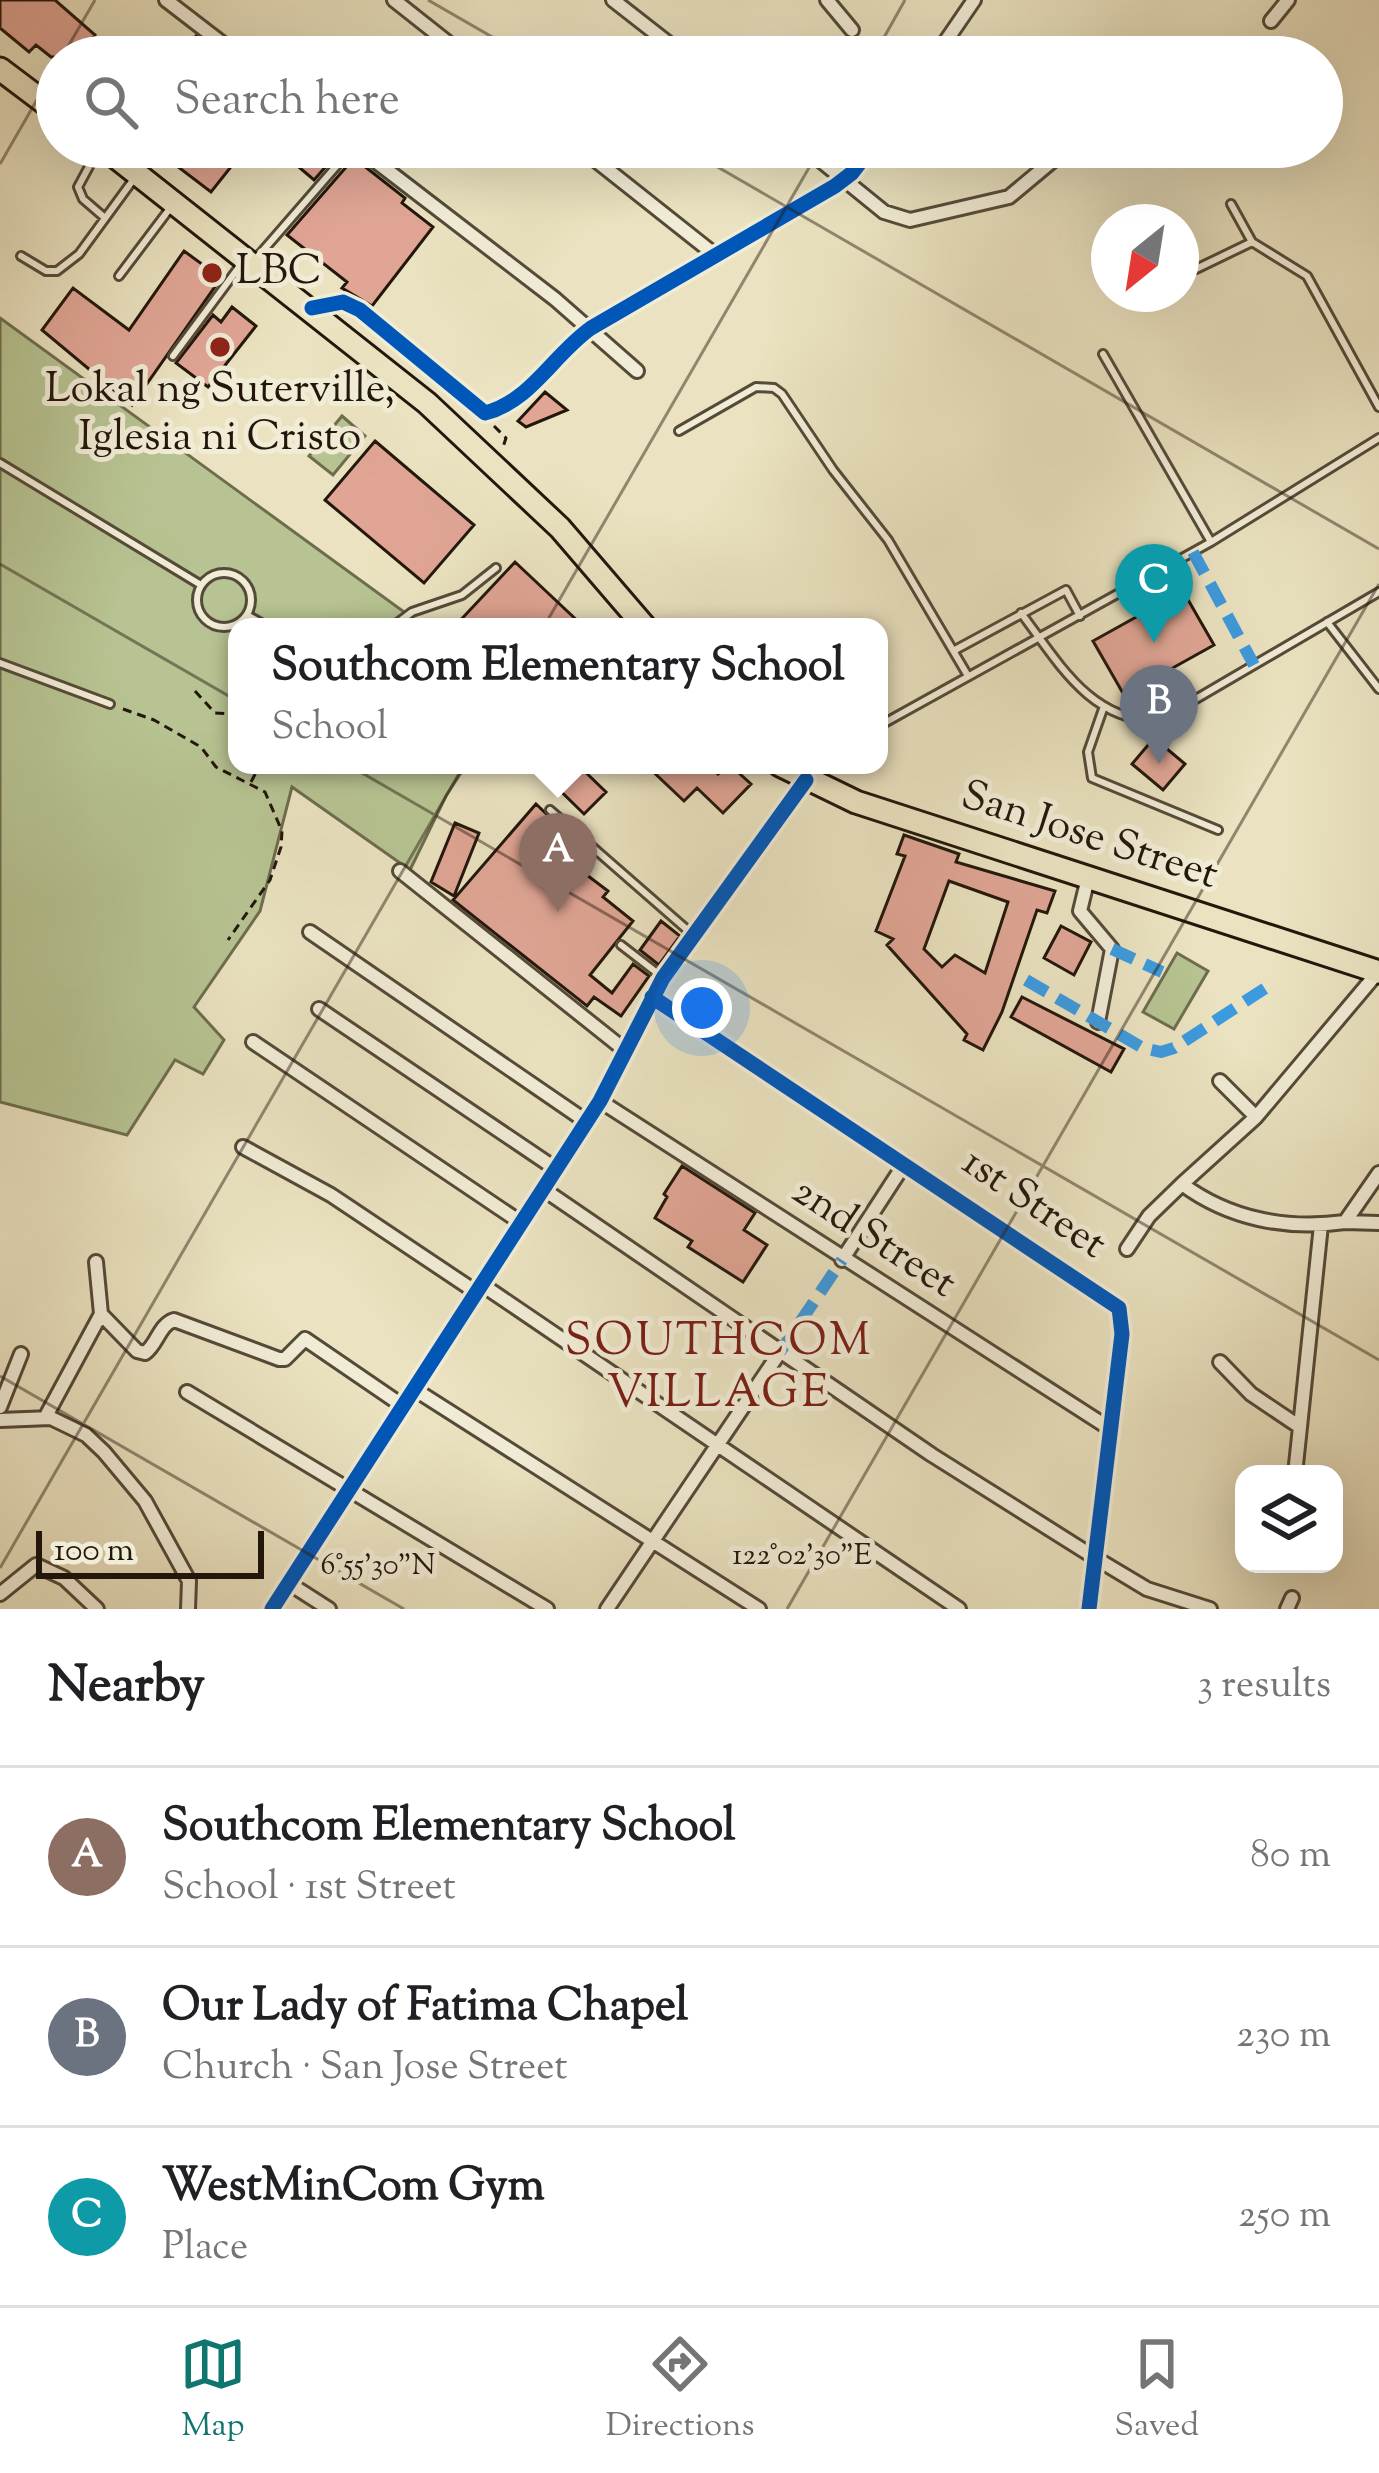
<!DOCTYPE html>
<html lang="en">
<head>
<meta charset="utf-8">
<style>
  :root { --surface:#fff; --page:#f6f6f6; --text:#202124; --muted:#757577; --line:#e0e0e0; --accent:#0f766e }
  body { margin:0; font-family:"Sorts Mill Goudy",serif; background:var(--page); color:var(--text) }
  .controls { position:absolute; right:36px; bottom:36px; display:grid; overflow:hidden; border-radius:24px; box-shadow:0 12px 48px #0002 }
  .controls button { width:108px; height:108px; display:grid; place-items:center; padding:0; border:0; border-bottom:3px solid var(--line); background:var(--surface); color:var(--text); font:60px sans-serif }
  .compass { position:absolute; left:1091px; top:204px; width:108px; height:108px; border-radius:50%; background:var(--surface); box-shadow:0 12px 48px #0002; rotate:210deg }
  .scale { position:absolute; left:36px; bottom:30px; width:228px; box-sizing:border-box; padding-left:12px; border:6px solid #23170b; border-top:0; font-size:33px; line-height:42px; white-space:nowrap; color:#23170b; -webkit-text-stroke:9px #f1ecd6; paint-order:stroke }
  .you { position:absolute; left:702px; top:1008px; width:42px; height:42px; margin:-30px; border:9px solid #fff; border-radius:50%; background:#1a73e8; box-shadow:0 0 0 18px #1a73e833 }
  .badge { display:grid; place-items:center; width:78px; height:78px; border-radius:50%; background:var(--accent); color:#fff; font-size:39px; font-weight:700 }
  .pin { position:absolute; translate:-50% -99px; filter:drop-shadow(0 3px 6px #0008) }
  .pin::after { content:''; position:absolute; top:63px; width:42px; height:36px; background:inherit; clip-path:polygon(0 0,100% 0,50% 100%) }
  .popup { position:absolute; left:228px; top:618px; width:660px; height:156px; box-sizing:border-box; display:grid; place-content:center; border-radius:24px; background:var(--surface); filter:drop-shadow(0 3px 9px #0005); font-size:39px; white-space:nowrap; color:var(--muted) }
  .popup b { font-size:45px; color:var(--text) }
  .popup::after { content:''; position:absolute; left:50%; top:100%; margin-left:-24px; border:24px solid transparent; border-top-color:var(--surface) }
  .list { margin:0; padding:0; list-style:none }
  h2 { display:flex; justify-content:space-between; align-items:center; height:156px; margin:0; padding:0 48px; font-size:51px }
  h2 small { font-size:39px; font-weight:400; color:var(--muted) }
  .list li { display:grid; grid-template-columns:78px 1fr auto; gap:36px; align-items:center; box-sizing:border-box; height:180px; padding:0 48px; border-top:3px solid var(--line) }
  .list b { display:block; font-size:45px; white-space:nowrap }
  .list p { margin:0; font-size:39px; white-space:nowrap; color:var(--muted) }
  .list em { font-size:39px; font-style:normal; color:var(--muted) }
  .icon { flex:none; width:66px; height:66px; fill:none; stroke:currentColor; stroke-width:2; stroke-linecap:round; stroke-linejoin:round }
  .map { position:relative; flex:none; width:1379px; height:1609px; overflow:hidden }
  .search { position:absolute; background:var(--surface); box-shadow:0 12px 48px #0002; left:36px; right:36px; top:36px; height:132px; display:flex; align-items:center; gap:30px; box-sizing:border-box; padding:0 42px; border-radius:66px; color:var(--muted); font-size:45px }
  .sheet { height:696px; background:var(--surface) }
  nav { display:flex; justify-content:space-around; align-items:center; box-sizing:border-box; height:168px; border-top:3px solid var(--line); background:var(--surface); font-size:33px; color:var(--muted) }
  nav a { display:grid; justify-items:center; gap:6px }
  nav .on { color:var(--accent) }
  .map>svg:first-child { display:block }
  .green { fill:#b7c392; stroke:#6d6d4e; stroke-width:3 }
  .building { fill:#e0a595; stroke:#23170b; stroke-width:3; fill-rule:evenodd }
  .lines { fill:none; stroke-linecap:round; stroke-linejoin:round }
  .service-casing { stroke:#554a38; stroke-width:12 }
  .minor-casing { stroke:#554a38; stroke-width:18 }
  .primary-casing { stroke:#23170b; stroke-width:27 }
  .path { stroke:#23170b; stroke-width:3; stroke-dasharray:9 6; stroke-linecap:butt }
  .service { stroke:#f1ecd6; stroke-width:6 }
  .minor { stroke:#f1ecd6; stroke-width:12 }
  .primary { stroke:#eae2c0; stroke-width:21 }
  .quiet { stroke:#3c9ade; stroke-width:12; stroke-dasharray:24 12; stroke-linecap:butt }
  .cycleway-casing { stroke:#f1ecd6; stroke-width:22 }
  .cycleway { stroke:#0057b8; stroke-width:15 }
  .ticks { fill:none; stroke:#23170b; stroke-width:3; stroke-opacity:0.45 }
  .poi-dot { fill:#8f2418; stroke:#f1ecd6; stroke-width:4.5 }
  .labels { text-anchor:middle; dominant-baseline:central; stroke-width:10; stroke-linejoin:round; paint-order:stroke }
  .poi-label { font-size:42px; fill:#23170b; stroke:#f1ecd6; text-anchor:start }
  .street-label { font-size:42px; fill:#23170b; stroke:#f1ecd6 }
  .neighbourhood-label { font-size:45px; letter-spacing:3px; fill:#7a1f14; stroke:#f1ecd6 }
  .ticks-label { font-size:30px; text-anchor:middle; fill:#23170b; stroke:#f1ecd6; stroke-width:10; stroke-linejoin:round; paint-order:stroke }
</style>
</head>
<body>
<div class="map">
<svg width="1379" height="1609" viewBox="0 0 1379 1609">
  <rect width="100%" height="100%" fill="#eae2c0"/>
  <filter id="stains"><feTurbulence type="fractalNoise" baseFrequency=".00167" numOctaves="4"/><feColorMatrix values="0 0 0 0 .2 0 0 0 0 .09 0 0 0 0 .02 0 0 0 .5 -.17"/></filter>
  <radialGradient id="worn" r=".72"><stop offset=".6" stop-color="#630" stop-opacity="0"/><stop offset="1" stop-color="#630" stop-opacity=".3"/></radialGradient>
  <path class="green" d="M0,318L422,625L237,627V765H466L446,796L410,870L292,787L260,911L194,1007L224,1040L203,1074L175,1060L127,1135L0,1102Z
    M342,416L365,436L333,475L309,456Z
    M1177,953L1208,971L1174,1029L1143,1012Z"/>
  <path class="building" d="M0,0H55L95,35L77,57H51L36,45L29,52L0,28Z
    M196,36L223,57H178Z
    M152,147H213L234,163L211,192Z
    M295,147H343L314,180L287,157Z
    M354,158L405,198L402,203L433,227L372,306L342,288L347,282L287,235Z
    M184,251L221,278L132,405L42,330L73,288L129,330Z
    M232,307L256,326L208,387L176,363L213,315L221,322Z
    M545,392L567,410L526,427L518,421Z
    M375,441L474,525L424,583L325,500Z
    M515,562L584,627H529L522,620L516,627H454Z
    M1183,591L1214,645L1124,695L1093,641Z
    M1154,738L1185,764L1163,790L1132,764Z
    M534,765H578L606,792L584,814Z
    M646,765H708L718,774L730,765L751,784L723,813L697,788L684,801Z
    M536,804L583,849L571,863L608,891L603,897L633,921L590,975L612,993L633,964L649,976L621,1016L594,997L587,1006L453,900Z
    M455,823L479,833L454,896L431,882Z
    M904,835L959,854L956,862L1055,891L1047,913L1037,910L1002,1012L983,1050L964,1040L967,1034L887,945L893,939L876,931L905,856L897,854ZM949,881L1008,902L985,973L955,955L942,967L924,949Z
    M661,921L680,936L659,965L640,950Z
    M1061,926L1091,942L1074,975L1044,958Z
    M1022,997L1124,1049L1111,1072L1011,1017Z
    M682,1166L755,1213L744,1230L767,1245L743,1282L688,1247L692,1241L655,1218L667,1197L664,1194Z"/>
  <g class="lines">
    <g class="service-casing">
      <path id="service" d="M99,148L78,187L83,199L105,218
        M1231,204L1252,242L1307,276L1379,407
        M21,256L46,271H57L79,254L136,176
        M253,262L353,147
        M1196,269L1252,242
        M119,276L171,207
        M1103,354L1211,542
        M173,356L242,263
        M679,431L756,387L774,388L782,394L833,470L888,540L968,676
        M0,463L201,585
        M197 600a27 27 0 1 1 54 0a27 27 0 1 1-54 0Z
        M1021,613C1058,662 1092,724 1160,720L1379,592
        M247,615L268,627
        M1327,622L1379,689
        M392,627L412,612L462,595L496,568
        M955,650L1066,590L1080,616
        M0,663L110,704
        M1103,709L1088,752L1092,778L1218,830
        M879,726L1211,542L1379,438
        M550,810L692,934
        M621,945L661,976"/>
    </g>
    <g class="minor-casing">
      <path id="minor" d="M166,0L240,57
        M394,0L466,57
        M613,0L686,57
        M827,0L852,30
        M1271,21L1288,0
        M935,57L974,0
        M357,147L555,299L637,371
        M579,147L714,254
        M804,147L884,212L910,220L1009,197L1069,147
        M312,308L343,302L360,310L485,413C530,402 553,355 591,328L835,186L852,173L872,147
        M400,871L626,1051
        M1088,878L1080,911L1112,949L1098,1022
        M310,932L587,1122
        M652,997L1119,1308L1122,1334L1089,1609
        M319,1009L556,1169
        M253,1042L520,1222
        M1220,1081L1256,1117
        M600,1101L1112,1430
        M243,1147L331,1195L476,1292
        M1182,1184L1256,1117L1378,972
        M543,1189L932,1455L1097,1559L1147,1589L1210,1609
        M1345,1222L1379,1223
        M1127,1249L1149,1216L1182,1184C1229,1219 1286,1230 1345,1222L1379,1173
        M842,1260L905,1163
        M96,1262L101,1314L137,1351L145,1353C157,1345 159,1325 174,1320L279,1359H285L305,1339L403,1406
        M481,1284L959,1609
        M1220,1362L1251,1394L1300,1427L1321,1225
        M414,1389L759,1609
        M187,1392L547,1609
        M0,1407L21,1354
        M45,1418L101,1314
        M0,1420L51,1418L86,1435L104,1452L145,1501L189,1581L188,1609
        M1295,1474L1300,1427
        M290,1584L329,1609
        M0,1594L36,1565L64,1578L97,1609
        M272,1609L600,1101L663,978L806,780
        M607,1609L780,1352
        M1287,1609L1292,1598"/>
    </g>
    <g class="primary-casing">
      <path id="primary" d="M0,69L57,112
        M103,147L427,403L560,528L645,627
        M780,765L856,802L1379,972"/>
    </g>
    <path class="path" d="M494,426L506,438L503,447
      M195,691L215,713L237,714
      M123,709L154,720L201,747L216,767L265,792L282,831L281,847L270,880L228,940
      M251,782L260,765"/>
    <use href="#service" class="service"/>
    <use href="#minor" class="minor"/>
    <use href="#primary" class="primary"/>
    <path class="quiet" d="M1193,552L1254,665
      M1112,949L1162,972
      M1026,980L1143,1048L1161,1052L1174,1048L1270,985
      M780,1352L842,1260"/>
    <g class="cycleway-casing">
      <path id="cycleway" d="M312,308L343,302L360,310L485,413C530,402 553,355 591,328L835,186L852,173L872,147
        M652,997L1119,1308L1122,1334L1089,1609
        M272,1609L600,1101L663,978L806,780"/>
    </g>
    <use href="#cycleway" class="cycleway"/>
  </g>
  <path class="ticks" d="M428,0L527,57M62,57L95,0M873,57L905,0M683,147L1379,549M0,164L57,65M0,564L1379,1360M0,1376L404,1609M0,1568L821,147M787,1609L1379,584"/>
  <g class="poi-dot">
    <circle cx="212" cy="273" r="12"/>
    <circle cx="220" cy="347" r="12"/>
  </g>
  <g class="labels">
    <g class="poi-label">
      <text x="236" y="273">LBC</text>
      <text x="220" y="391" text-anchor="middle">Lokal ng Suterville,<tspan x="220" dy="48">Iglesia ni Cristo</tspan></text>
    </g>
    <g class="street-label">
      <text transform="translate(1089 837) rotate(18)">San Jose Street</text>
      <text transform="translate(1033 1205) rotate(34)">1st Street</text>
      <text transform="translate(873 1239) rotate(33)">2nd Street</text>
    </g>
    <g class="neighbourhood-label">
      <text x="719" y="1343">SOUTHCOM<tspan x="719" dy="52">VILLAGE</tspan></text>
    </g>
  </g>
  <g class="ticks-label">
    <text x="802" y="1564">122°02'30"E</text>
    <text x="378" y="1574">6°55'30"N</text>
  </g>
  <rect width="100%" height="100%" filter="url(#stains)"/>
  <rect width="100%" height="100%" fill="url(#worn)"/>
</svg>
<div class="controls">
<button><svg class="icon" aria-label="layers" viewBox="0 0 24 24"><path d="M12 4l9 5-9 5-9-5zM3 14l9 5 9-5"/></svg></button>
</div>
<svg class="compass" viewBox="-18 -18 36 36"><path d="M0-13l5 13h-10z" fill="#e53935"/><path d="M0 13l5-13h-10z" fill="#757577"/></svg>
<div class="scale">100 m</div>
<div class="you"></div>
<div class="pin badge" style="left:558px;top:912px;background:#8d6e63">A</div>
<div class="popup"><b>Southcom Elementary School</b>School</div>
<div class="pin badge" style="left:1159px;top:764px;background:#6b7280">B</div>
<div class="pin badge" style="left:1154px;top:643px;background:#0f9aa8">C</div>
<div class="search"><svg class="icon" aria-label="search" viewBox="0 0 24 24"><circle cx="10" cy="10" r="6"/><path d="M15 15l6 6"/></svg>Search here</div>
</div>
<section class="sheet">
<h2>Nearby<small>3 results</small></h2>
<ul class="list">
<li><span class="badge" style="background:#8d6e63">A</span><div><b>Southcom Elementary School</b><p>School · 1st Street</p></div><em>80 m</em></li>
<li><span class="badge" style="background:#6b7280">B</span><div><b>Our Lady of Fatima Chapel</b><p>Church · San Jose Street</p></div><em>230 m</em></li>
<li><span class="badge" style="background:#0f9aa8">C</span><div><b>WestMinCom Gym</b><p>Place</p></div><em>250 m</em></li>
</ul>
</section>
<nav>
<a class="on"><svg class="icon" aria-label="map" viewBox="0 0 24 24"><path d="M3 6l6-2 6 2 6-2v14l-6 2-6-2-6 2zM9 4v14M15 6v14"/></svg>Map</a>
<a><svg class="icon" aria-label="directions" viewBox="0 0 24 24"><path d="M12 3l9 9-9 9-9-9zM9 14v-3h6M13 9l2 2-2 2"/></svg>Directions</a>
<a><svg class="icon" aria-label="saved" viewBox="0 0 24 24"><path d="M7 4h10v16l-5-4-5 4z"/></svg>Saved</a>
</nav>
</body>
</html>
